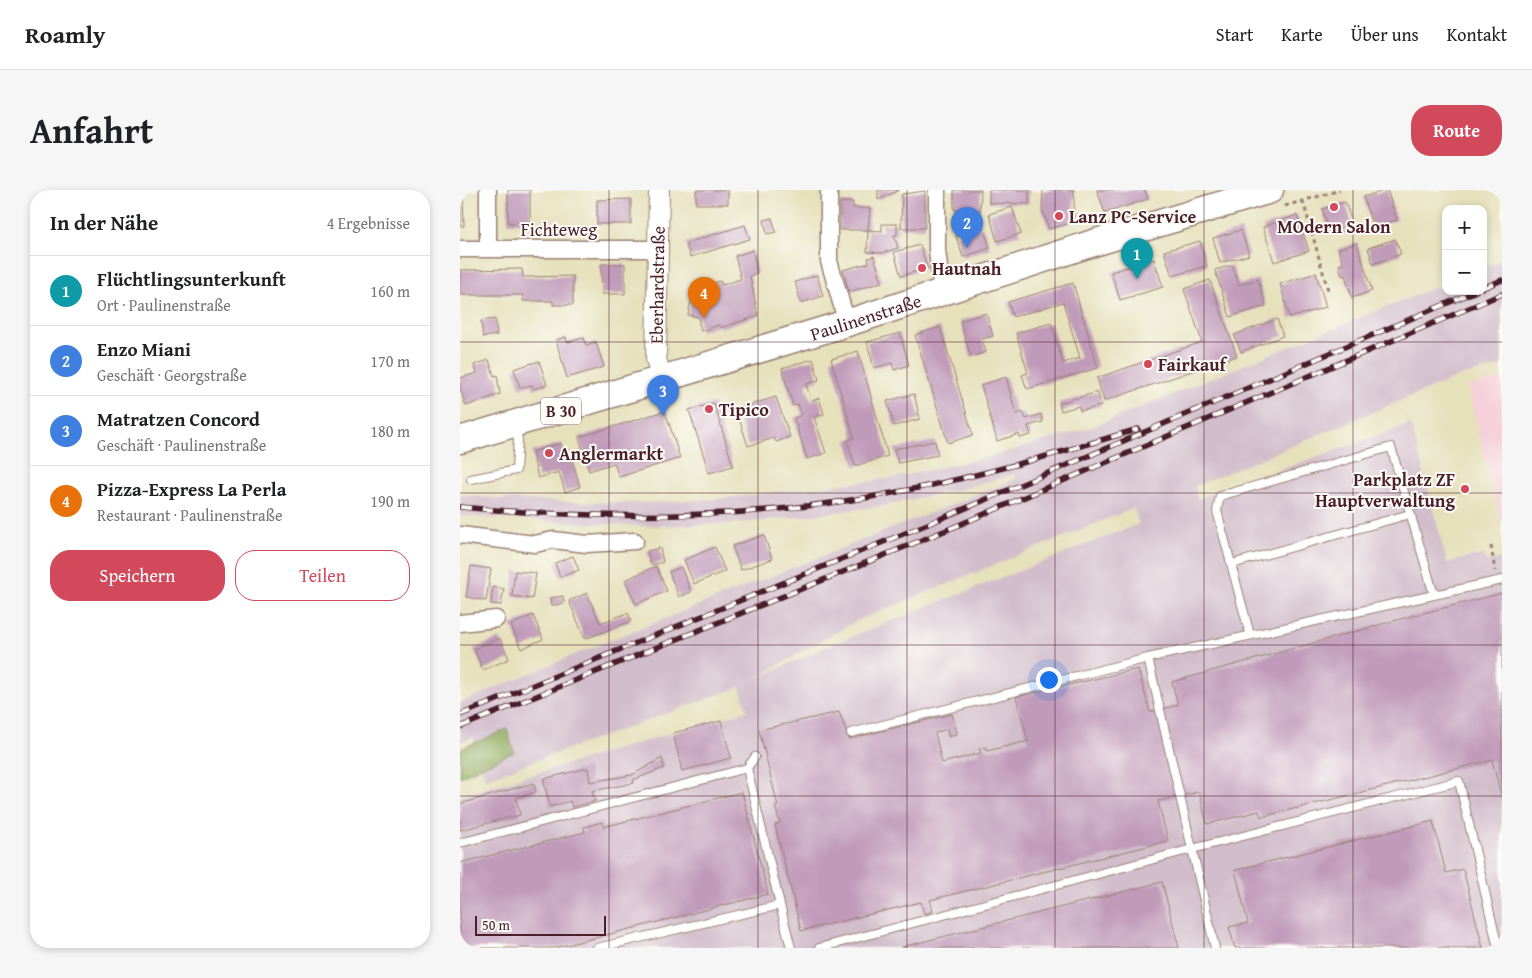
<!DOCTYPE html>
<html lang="de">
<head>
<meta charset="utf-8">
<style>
  :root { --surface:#fff; --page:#f6f6f6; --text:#202124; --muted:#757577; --line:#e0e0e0; --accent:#d1495b }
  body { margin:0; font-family:"Gentium Book Plus",serif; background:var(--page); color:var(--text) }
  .controls { position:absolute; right:15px; top:15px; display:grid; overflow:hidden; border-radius:10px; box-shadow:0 2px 8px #0003 }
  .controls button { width:45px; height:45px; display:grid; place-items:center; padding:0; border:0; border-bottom:1px solid var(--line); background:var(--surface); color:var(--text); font:25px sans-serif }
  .scale { position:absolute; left:15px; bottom:12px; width:131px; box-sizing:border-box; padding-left:5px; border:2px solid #4a1f2b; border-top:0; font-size:14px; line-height:18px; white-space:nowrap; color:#4a1f2b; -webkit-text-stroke:4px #fdfcf7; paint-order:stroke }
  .you { position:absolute; left:588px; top:489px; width:18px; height:18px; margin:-12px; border:4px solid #fff; border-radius:50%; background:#1a73e8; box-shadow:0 0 0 8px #1a73e833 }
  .badge { display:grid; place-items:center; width:32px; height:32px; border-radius:50%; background:var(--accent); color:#fff; font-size:16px; font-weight:700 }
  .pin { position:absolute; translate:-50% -41px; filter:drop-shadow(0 1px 2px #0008) }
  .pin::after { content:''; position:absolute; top:26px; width:18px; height:15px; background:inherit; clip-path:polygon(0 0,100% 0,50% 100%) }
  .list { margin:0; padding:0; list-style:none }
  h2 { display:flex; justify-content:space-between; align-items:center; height:65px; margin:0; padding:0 20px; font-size:21px }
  h2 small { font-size:16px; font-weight:400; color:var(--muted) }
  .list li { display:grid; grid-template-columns:32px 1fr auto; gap:15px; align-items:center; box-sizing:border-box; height:70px; padding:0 20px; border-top:1px solid var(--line) }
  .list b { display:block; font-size:19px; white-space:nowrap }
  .list p { margin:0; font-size:16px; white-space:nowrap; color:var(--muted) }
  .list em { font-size:16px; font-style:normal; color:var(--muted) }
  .actions { display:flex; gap:10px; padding:15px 20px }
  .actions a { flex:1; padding:11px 0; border:1px solid var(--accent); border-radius:20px; text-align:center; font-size:18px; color:var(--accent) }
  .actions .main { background:var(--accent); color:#fff }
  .map { position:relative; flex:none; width:1042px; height:758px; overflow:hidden; border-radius:20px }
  header { display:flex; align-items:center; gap:30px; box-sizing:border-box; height:70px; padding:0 25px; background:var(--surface); border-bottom:1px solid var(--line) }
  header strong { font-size:24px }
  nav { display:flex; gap:28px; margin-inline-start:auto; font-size:18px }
  .intro { display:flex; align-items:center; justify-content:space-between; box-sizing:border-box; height:120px; padding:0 30px }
  h1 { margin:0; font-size:35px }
  .button { padding:12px 22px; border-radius:20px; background:var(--accent); color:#fff; font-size:18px; font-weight:700 }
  main { display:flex; gap:30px; padding:0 30px }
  aside { flex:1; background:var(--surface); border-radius:20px; box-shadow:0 2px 8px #0003 }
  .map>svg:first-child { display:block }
  .built { fill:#f5cfd9 }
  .industrial { fill:#d1bdcb; fill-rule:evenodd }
  .forest { fill:#8ea85a; stroke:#6c6442 }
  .building { fill:#c09ab9 }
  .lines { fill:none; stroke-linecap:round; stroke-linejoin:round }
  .service-casing { stroke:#988073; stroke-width:10 }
  .minor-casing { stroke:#988073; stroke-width:19 }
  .tertiary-casing { stroke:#988073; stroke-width:22 }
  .primary-casing { stroke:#988073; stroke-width:29 }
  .path { stroke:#988073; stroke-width:3; stroke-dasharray:4 4; stroke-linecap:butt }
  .service { stroke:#fff; stroke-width:8 }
  .minor { stroke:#fff; stroke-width:16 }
  .tertiary { stroke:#fff; stroke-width:20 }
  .primary { stroke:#fff; stroke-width:26 }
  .rail-casing { stroke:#4a1f2b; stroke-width:5.5 }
  .rail { stroke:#fdfcf7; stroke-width:4; stroke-dasharray:11; stroke-linecap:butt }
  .grid { fill:none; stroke:#4a1f2b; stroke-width:1; stroke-opacity:0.55 }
  .poi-dot { fill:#d1495b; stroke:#fdfcf7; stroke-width:2 }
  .labels { text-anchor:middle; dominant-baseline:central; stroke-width:4; stroke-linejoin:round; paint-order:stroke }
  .shield { fill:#fdfcf7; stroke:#806168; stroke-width:1 }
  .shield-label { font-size:16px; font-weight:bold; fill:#4a1f2b }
  .poi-label { font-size:18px; font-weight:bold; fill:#4a1f2b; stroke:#fdfcf7; text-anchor:start }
  .street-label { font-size:18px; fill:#4a1f2b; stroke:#fdfcf7 }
</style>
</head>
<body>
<header>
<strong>Roamly</strong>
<nav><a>Start</a><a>Karte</a><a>Über uns</a><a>Kontakt</a></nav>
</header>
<div class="intro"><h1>Anfahrt</h1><a class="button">Route</a></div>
<main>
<aside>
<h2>In der Nähe<small>4 Ergebnisse</small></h2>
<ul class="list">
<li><span class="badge" style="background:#0f9aa8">1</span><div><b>Flüchtlingsunterkunft</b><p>Ort · Paulinenstraße</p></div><em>160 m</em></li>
<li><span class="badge" style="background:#3f7fe0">2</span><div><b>Enzo Miani</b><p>Geschäft · Georgstraße</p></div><em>170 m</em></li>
<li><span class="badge" style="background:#3f7fe0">3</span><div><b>Matratzen Concord</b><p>Geschäft · Paulinenstraße</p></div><em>180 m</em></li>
<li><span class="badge" style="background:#e8710a">4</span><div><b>Pizza-Express La Perla</b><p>Restaurant · Paulinenstraße</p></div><em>190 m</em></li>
</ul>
<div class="actions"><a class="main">Speichern</a><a>Teilen</a></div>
</aside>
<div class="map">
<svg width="1042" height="758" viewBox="0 0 1042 758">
  <rect width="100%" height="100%" fill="#fdfcf7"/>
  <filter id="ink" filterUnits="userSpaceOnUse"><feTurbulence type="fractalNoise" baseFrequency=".02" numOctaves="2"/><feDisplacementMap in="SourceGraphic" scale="10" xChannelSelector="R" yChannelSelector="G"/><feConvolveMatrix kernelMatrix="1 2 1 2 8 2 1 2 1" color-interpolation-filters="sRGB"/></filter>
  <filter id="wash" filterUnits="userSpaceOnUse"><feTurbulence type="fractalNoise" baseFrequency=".0096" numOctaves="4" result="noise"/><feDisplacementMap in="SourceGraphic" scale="20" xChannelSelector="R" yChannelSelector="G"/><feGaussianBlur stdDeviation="1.12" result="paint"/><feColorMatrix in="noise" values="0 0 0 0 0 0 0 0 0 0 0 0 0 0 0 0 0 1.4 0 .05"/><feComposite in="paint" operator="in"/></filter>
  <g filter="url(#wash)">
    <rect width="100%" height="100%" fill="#e6e0bb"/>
    <path class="built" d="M1042,188V337L1008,197Z"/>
    <path class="industrial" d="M1042,70V176L1000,186L735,296L737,309L951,234L987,373L1024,364L1026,371L1042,368V758H0V606L287,521L280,497L25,589L13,547L0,552V513L121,462L556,289L554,284L501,299L426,315L340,327L268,334L179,336L0,326V305L40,309L113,312L182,313L258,309L427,289L525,268L632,237L986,93V101H1023V78ZM674,318L679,334L375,453L291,491L396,431Z"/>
    <path class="forest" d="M47,539L54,562L0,587V559Z"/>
    <g id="blocks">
      <path class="building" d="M48,0H70V32L48,33Z
        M236,0H268V14H236Z
        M418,0H439L418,10Z
        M494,0H521L520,21L494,20Z
        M529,0H569V14L529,13Z
        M583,0H614V32L589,39L582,19Z
        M637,0H685L688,9L645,23Z
        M927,0L937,30L913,37L903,7Z
        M465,1V38H441L442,4Z
        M0,7H3L4,36H0Z
        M171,9V34H137V10Z
        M380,12H393V18H410L408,40L422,41V34H437V45H434L438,58L422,63L407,62L408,40H380Z
        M885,12L894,38L870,45L862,19Z
        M552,17L561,44L537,51L529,24Z
        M837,25L849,61L814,72L803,37Z
        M312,28L316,42L307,44L304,30Z
        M285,35L290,49L230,67L226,53Z
        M523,37L530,58L503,67L496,46Z
        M781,40L789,65L760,73L753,48Z
        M935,49L941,64L913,74L908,58Z
        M740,51L747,76L712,86L704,61Z
        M897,53L912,101L892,108L885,85L882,86L879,75L883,74L878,59Z
        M460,55L467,78L441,86L434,62Z
        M293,60L297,83L290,86L298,126L260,138L259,135L241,141L238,127L228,125L234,98L260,91L262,95L281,89L275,66Z
        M414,66L422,92L389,102L383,80L409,73L408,68Z
        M694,69L703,97L660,110L651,82Z
        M141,74H165V104H142Z
        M772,75L779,95L798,89L806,116L770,127L755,80Z
        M62,79L63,87L113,86V115H93V111H63V105H0V80Z
        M856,83L866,117L830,128L820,94Z
        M357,85L363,106L341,113L335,92Z
        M750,90L777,166L644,211L637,188L742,152L724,99Z
        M613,93L638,178L567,199L562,185L568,183L556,143L591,133L603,173L620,168L603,112L553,127L548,112Z
        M526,123L533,146L522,149L526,162L511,167L500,131Z
        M35,129L37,145L23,147L21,131Z
        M817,129L823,146L781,162L774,145Z
        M480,137L513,245L488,253L455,145Z
        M440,143L449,175L434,180L432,173L414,178L407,152Z
        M106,147L107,152L124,148L126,155L136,152L144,177L107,188L96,150Z
        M398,161L428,266L395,276L387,250L394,248L371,169Z
        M353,169L359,190L346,194L351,211L359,208L364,224L354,227L366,263L347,269L334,228L342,225L338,214L333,216L322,178Z
        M29,170L34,186L37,185L40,204L6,216L0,198V188L17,183L14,175Z
        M79,171L87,195L74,199L72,195L60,198L54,179Z
        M546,187L556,224L563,222L566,229L581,224L583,232L568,236L571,245L560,248L559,244L537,251L521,195Z
        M638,202L641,216L620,221L619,216L601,221L599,213Z
        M454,204L460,229L434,236L427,211Z
        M316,207L330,247L316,252L314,248L288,256L276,219Z
        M254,213L273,276L249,283L229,220Z
        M205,221L220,268L159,287L154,273L129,281L119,247Z
        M475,251L478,265L438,273L434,259Z
        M101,253L104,264L110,262L120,297L105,302L99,282L78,288L72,262Z
        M304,345L312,369L281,380L272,356Z
        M255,357L265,381L234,394L224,370Z
        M200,358L203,372L191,375L187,361Z
        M113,366L119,380L100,387L95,373Z
        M11,376L31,379L26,411L6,407Z
        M196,376L207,401L176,414L165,390Z
        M221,377L231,402L219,407L209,382Z
        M55,381L76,383L72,409L52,406Z
        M33,397L44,399L41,415L31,414Z
        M127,403L140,433L168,423L171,431L125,449L109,411Z
        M1042,403V608L1032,570L801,627L799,621L747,634L739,602L698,611L708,651L470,710L473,721L464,724L461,712L341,741L315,635L320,633L315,616H318L299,540L379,522L389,549L492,524L497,544L489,547L487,539L475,543L482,573L521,563L519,559L526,557L527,561L568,551L556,507L678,479L690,522L718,515L712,492L944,428Z
        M103,406L104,413L91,416L90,408Z
        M73,425L83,449L61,459L51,435Z
        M40,448L49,469L23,480L14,459Z
        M261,531L271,568L222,581L213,543Z
        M202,568L204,578L173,590L174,593L132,601L135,611L112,617L110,611L90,617L83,589L128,578L130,592L172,585Z
        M74,593L76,602L56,608L60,625L0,640V614Z
        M282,602L308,704L95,758H0V673L125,642L124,637L142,632L143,637Z
        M973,631L986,683L1003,679L1023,758H775L769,737L788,733L775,680Z
        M702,692L719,758H442V757Z"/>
    </g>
  </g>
  <g filter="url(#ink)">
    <use href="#blocks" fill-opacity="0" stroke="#988073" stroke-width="1"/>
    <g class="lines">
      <g class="service-casing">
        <path id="service" d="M11,289L56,280L58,249L54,237
          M772,374L950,324
          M790,445L757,321L760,306L931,257L974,405
          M688,468L755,758
          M391,543L688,468L1042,390
          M0,653L287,578L295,567
          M320,715L331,758
          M137,758L320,715L287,578
          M359,758L732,659L999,591L1038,758"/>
      </g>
      <g class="minor-casing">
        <path id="minor" d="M28,0V59
          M369,0V71L387,133
          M477,0V60L482,103
          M0,59H199
          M0,345L75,354L93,350L127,354L175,351
          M0,433L36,429"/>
      </g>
      <g class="tertiary-casing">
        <path id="tertiary" d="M199,0L196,169L202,190"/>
      </g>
      <g class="primary-casing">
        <g id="primary">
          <path id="s1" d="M0,250L387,133L627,55L810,0"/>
        </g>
      </g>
      <path class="path" d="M843,11L868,100
        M825,16L880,0
        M1031,356L1035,381"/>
      <use href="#service" class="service"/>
      <use href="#minor" class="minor"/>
      <use href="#tertiary" class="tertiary"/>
      <use href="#primary" class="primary"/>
      <g class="rail-casing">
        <path id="rail" d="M1023,98L1042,90
          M0,317C149,331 301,330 448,300C526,285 602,262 678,239
          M0,525L492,324L1016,101
          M0,537L494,337L1042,104"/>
      </g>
      <use href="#rail" class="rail"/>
    </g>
  </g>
  <path class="grid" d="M149,0V758M298,0V758M447,0V758M595,0V758M744,0V758M893,0V758M0,152H1042M0,303H1042M0,455H1042M0,606H1042"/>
  <g class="poi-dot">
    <circle cx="874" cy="17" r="5"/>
    <circle cx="599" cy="26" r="5"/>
    <circle cx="462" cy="78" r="5"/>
    <circle cx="688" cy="174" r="5"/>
    <circle cx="249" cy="219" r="5"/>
    <circle cx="89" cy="263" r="5"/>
    <circle cx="1005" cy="299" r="5"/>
  </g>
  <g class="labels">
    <rect class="shield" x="81" y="207.5" width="40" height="27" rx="4"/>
    <g class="shield-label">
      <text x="101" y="221">B 30</text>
    </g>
    <g class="poi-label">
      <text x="609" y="26">Lanz PC-Service</text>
      <text x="874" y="36" text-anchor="middle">MOdern Salon</text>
      <text x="472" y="78">Hautnah</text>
      <text x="698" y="174">Fairkauf</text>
      <text x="259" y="219">Tipico</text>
      <text x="99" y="263">Anglermarkt</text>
      <text x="995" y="289" text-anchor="end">Parkplatz ZF<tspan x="995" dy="21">Hauptverwaltung</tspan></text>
    </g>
    <g class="street-label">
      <text x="99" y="39">Fichteweg</text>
      <text transform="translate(197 95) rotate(-89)">Eberhardstraße</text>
      <text stroke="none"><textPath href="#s1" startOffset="424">Paulinenstraße</textPath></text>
    </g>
  </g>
</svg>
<div class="controls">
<button>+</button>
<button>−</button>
</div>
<div class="scale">50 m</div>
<div class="you"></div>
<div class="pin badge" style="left:677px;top:89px;background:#0f9aa8">1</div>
<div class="pin badge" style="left:507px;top:58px;background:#3f7fe0">2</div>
<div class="pin badge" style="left:203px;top:226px;background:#3f7fe0">3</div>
<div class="pin badge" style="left:244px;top:128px;background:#e8710a">4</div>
</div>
</main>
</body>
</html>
